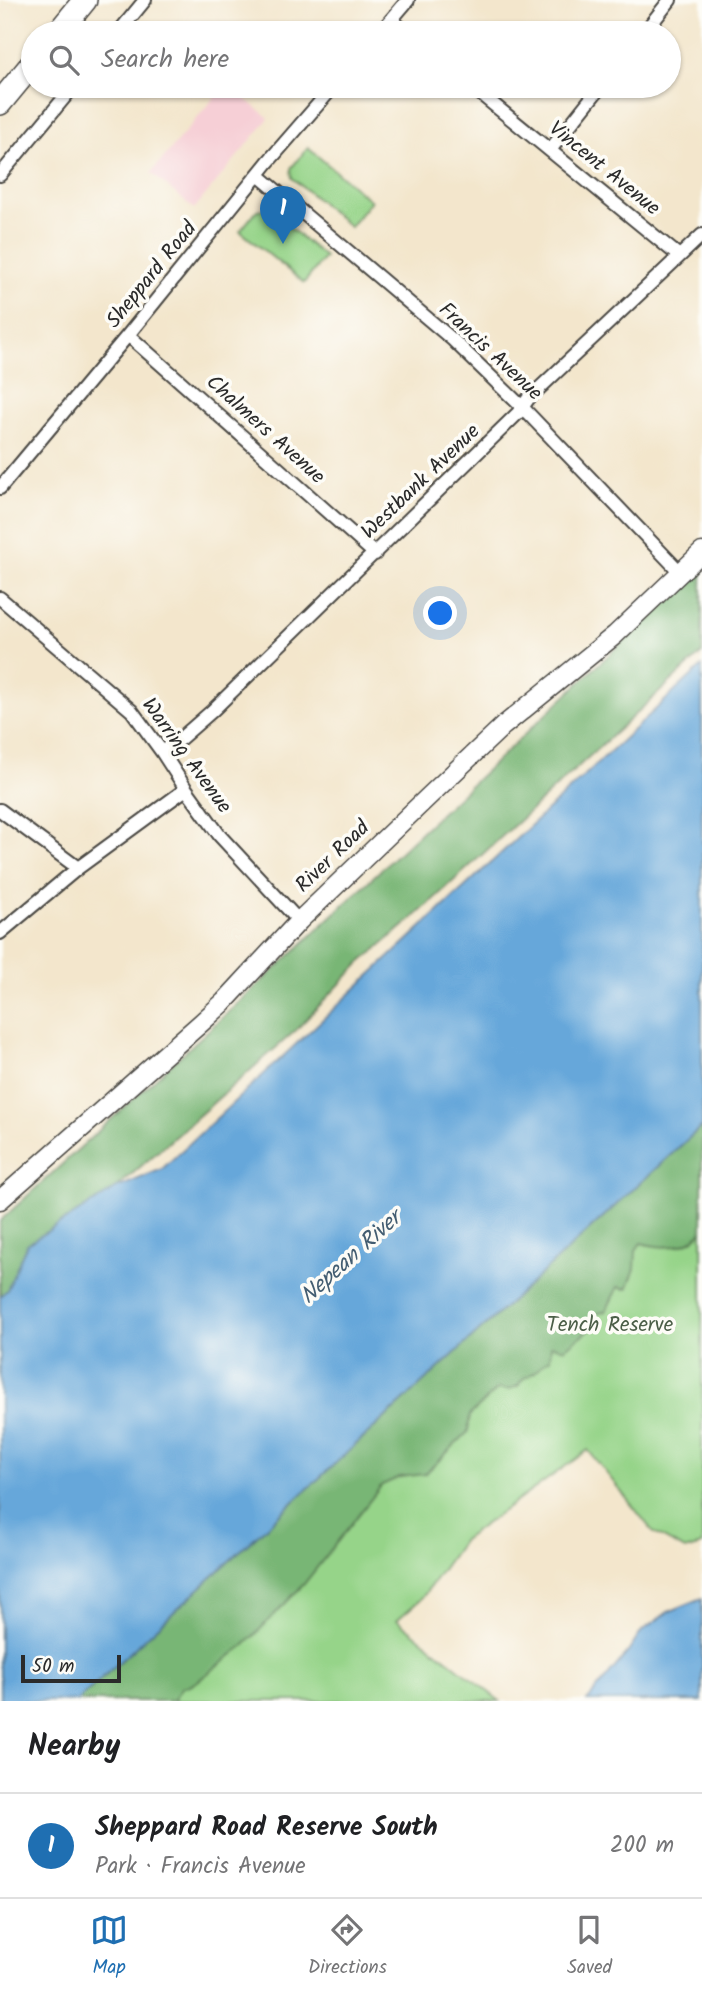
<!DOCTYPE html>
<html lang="en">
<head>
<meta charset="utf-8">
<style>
  :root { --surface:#fff; --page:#f6f6f6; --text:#202124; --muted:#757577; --line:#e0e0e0; --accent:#1f6fb2 }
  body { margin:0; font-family:Kalam,sans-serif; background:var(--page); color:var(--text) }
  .scale { position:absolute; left:21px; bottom:18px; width:100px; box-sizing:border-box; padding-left:7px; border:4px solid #2b2b2b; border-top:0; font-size:19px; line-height:24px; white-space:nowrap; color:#2b2b2b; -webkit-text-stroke:5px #fdfcf7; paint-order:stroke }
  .you { position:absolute; left:441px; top:614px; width:24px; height:24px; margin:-18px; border:5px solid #fff; border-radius:50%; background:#1a73e8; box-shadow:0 0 0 10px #1a73e833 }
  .badge { display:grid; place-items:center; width:46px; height:46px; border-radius:50%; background:var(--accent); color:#fff; font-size:23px; font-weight:700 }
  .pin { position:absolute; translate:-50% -58px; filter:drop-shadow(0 2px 4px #0008) }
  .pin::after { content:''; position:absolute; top:37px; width:24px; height:21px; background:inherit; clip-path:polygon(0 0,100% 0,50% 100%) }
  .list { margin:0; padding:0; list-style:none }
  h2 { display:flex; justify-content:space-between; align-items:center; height:91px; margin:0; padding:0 28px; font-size:30px }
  h2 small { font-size:23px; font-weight:400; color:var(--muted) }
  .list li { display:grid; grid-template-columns:46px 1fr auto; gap:21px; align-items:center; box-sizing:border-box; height:105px; padding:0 28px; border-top:2px solid var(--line) }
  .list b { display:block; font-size:26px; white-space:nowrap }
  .list p { margin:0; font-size:23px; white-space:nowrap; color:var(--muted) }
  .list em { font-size:23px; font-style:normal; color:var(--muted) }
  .icon { flex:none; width:38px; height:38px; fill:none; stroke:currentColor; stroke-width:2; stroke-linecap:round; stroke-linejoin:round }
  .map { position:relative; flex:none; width:702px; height:1701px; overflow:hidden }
  .search { position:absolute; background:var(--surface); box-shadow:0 2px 5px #0004; left:21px; right:21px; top:21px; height:77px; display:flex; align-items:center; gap:18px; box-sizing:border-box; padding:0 24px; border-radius:38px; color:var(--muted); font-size:26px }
  .sheet { height:196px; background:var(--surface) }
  nav { display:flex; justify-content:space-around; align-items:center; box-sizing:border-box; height:98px; border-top:2px solid var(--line); background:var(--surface); font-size:19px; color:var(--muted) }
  nav a { display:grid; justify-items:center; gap:4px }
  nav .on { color:var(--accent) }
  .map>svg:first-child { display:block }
  .built { fill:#f6cfd6 }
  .green { fill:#96d489; stroke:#60805a; stroke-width:2 }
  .forest { fill:#78b675; stroke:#527050; stroke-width:2 }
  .water { fill:#66a7da; stroke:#486982; stroke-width:2 }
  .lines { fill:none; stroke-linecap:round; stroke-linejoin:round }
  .street-casing { stroke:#494743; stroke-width:16 }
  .secondary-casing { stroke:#494743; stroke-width:21 }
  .highway-casing { stroke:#494743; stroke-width:26 }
  .street { stroke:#fff; stroke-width:12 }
  .secondary { stroke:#fff; stroke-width:18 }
  .highway { stroke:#fff; stroke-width:23 }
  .labels { text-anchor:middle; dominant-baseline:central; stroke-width:7; stroke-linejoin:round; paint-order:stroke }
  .street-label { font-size:21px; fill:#2b2b2b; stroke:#fdfcf7 }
  .park-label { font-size:21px; fill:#4b5e47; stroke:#fdfcf7 }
  .water-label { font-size:23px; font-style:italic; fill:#435d71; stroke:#fdfcf7 }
</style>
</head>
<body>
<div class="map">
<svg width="702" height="1701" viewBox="0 0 702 1701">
  <rect width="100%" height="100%" fill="#fdfcf7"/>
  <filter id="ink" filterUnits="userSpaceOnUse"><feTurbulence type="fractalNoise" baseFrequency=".0143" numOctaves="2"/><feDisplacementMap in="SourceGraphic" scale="14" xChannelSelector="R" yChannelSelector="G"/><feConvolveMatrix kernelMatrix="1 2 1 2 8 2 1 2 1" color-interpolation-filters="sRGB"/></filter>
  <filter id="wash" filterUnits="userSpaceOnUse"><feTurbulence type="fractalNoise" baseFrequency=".00686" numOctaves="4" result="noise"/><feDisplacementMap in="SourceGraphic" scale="28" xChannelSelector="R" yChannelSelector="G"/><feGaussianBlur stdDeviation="1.57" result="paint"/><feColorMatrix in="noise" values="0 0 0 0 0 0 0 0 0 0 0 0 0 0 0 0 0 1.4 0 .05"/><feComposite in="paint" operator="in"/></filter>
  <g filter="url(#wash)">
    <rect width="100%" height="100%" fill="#f3e6cc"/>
    <path class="built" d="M224,86H230L269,118L194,209L151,173Z"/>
    <path class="green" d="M308,148L371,201L350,227L292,178L291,168Z
      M267,209L325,257L304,283L240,231L257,210Z
      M702,1126V1545L685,1550L654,1533L588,1450L463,1540L422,1598L397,1620L500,1701H77Z"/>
    <path class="forest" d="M702,567V653L411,920L360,963L294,1032L90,1211L0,1301V1221L284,961Z
      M702,1126V1231C686,1250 663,1249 641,1243L636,1250L635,1269L627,1289L618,1287L606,1311L593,1315L596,1325L564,1349L551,1345L550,1359C543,1362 542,1366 536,1371C529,1378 524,1374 518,1386L508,1390L498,1389L470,1415L468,1432L425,1474L400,1477L382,1485L304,1584L245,1645L195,1683L181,1688L173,1701H77Z"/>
    <path class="water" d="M702,666V1126L77,1701H0V1296L7,1290L27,1244L117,1188L162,1169Z
      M702,1598V1701H587L628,1652L642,1631L668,1612Z"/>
  </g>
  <g filter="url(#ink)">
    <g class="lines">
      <g class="street-casing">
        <path id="street" d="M391,20L408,33
          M118,33L145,0
          M380,33L408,0
          M644,33L670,0
          M471,86L679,256
          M550,150L601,86
          M0,175L74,86
          M258,175L453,340L522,407L681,573
          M128,335L375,554
          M0,488L128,335L268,162L334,86
          M0,598L132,711L162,752L186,789L220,836L299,921
          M162,752L180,739L212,711L518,413L528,399L702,235
          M0,810L78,868
          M0,933L78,868L186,789"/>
      </g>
      <g class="secondary-casing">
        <path id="secondary" d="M0,1200L201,1023L224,1002L299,921L427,798L503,726L615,635L702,552"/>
      </g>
      <g class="highway-casing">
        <path id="highway" d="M58,33L85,0
          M0,103L33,63"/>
      </g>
      <use href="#street" class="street"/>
      <use href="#secondary" class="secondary"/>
      <use href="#highway" class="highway"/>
    </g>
  </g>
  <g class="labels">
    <g class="street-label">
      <text transform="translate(604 169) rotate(39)">Vincent Avenue</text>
      <text transform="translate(152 275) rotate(-51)">Sheppard Road</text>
      <text transform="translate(490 352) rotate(43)">Francis Avenue</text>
      <text transform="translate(265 430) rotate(42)">Chalmers Avenue</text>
      <text transform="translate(421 482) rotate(-44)">Westbank Avenue</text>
      <text transform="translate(186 756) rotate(54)">Warring Avenue</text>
      <text transform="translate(333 857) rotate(-44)">River Road</text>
    </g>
    <g class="park-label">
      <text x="610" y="1325">Tench Reserve</text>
    </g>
    <g class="water-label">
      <text transform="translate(351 1258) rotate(-42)">Nepean River</text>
    </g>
  </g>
</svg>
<div class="scale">50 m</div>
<div class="you"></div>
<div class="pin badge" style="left:283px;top:244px">1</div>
<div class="search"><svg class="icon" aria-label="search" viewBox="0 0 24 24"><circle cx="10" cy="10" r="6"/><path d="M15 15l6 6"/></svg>Search here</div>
</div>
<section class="sheet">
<h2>Nearby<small></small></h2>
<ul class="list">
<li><span class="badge">1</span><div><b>Sheppard Road Reserve South</b><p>Park · Francis Avenue</p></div><em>200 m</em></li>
</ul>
</section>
<nav>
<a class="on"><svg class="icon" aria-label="map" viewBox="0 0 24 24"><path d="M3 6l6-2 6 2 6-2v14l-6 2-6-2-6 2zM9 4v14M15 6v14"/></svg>Map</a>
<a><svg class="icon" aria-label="directions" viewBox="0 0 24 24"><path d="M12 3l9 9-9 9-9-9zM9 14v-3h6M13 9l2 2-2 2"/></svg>Directions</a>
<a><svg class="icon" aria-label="saved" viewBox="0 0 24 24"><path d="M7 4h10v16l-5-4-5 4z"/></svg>Saved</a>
</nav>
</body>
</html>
